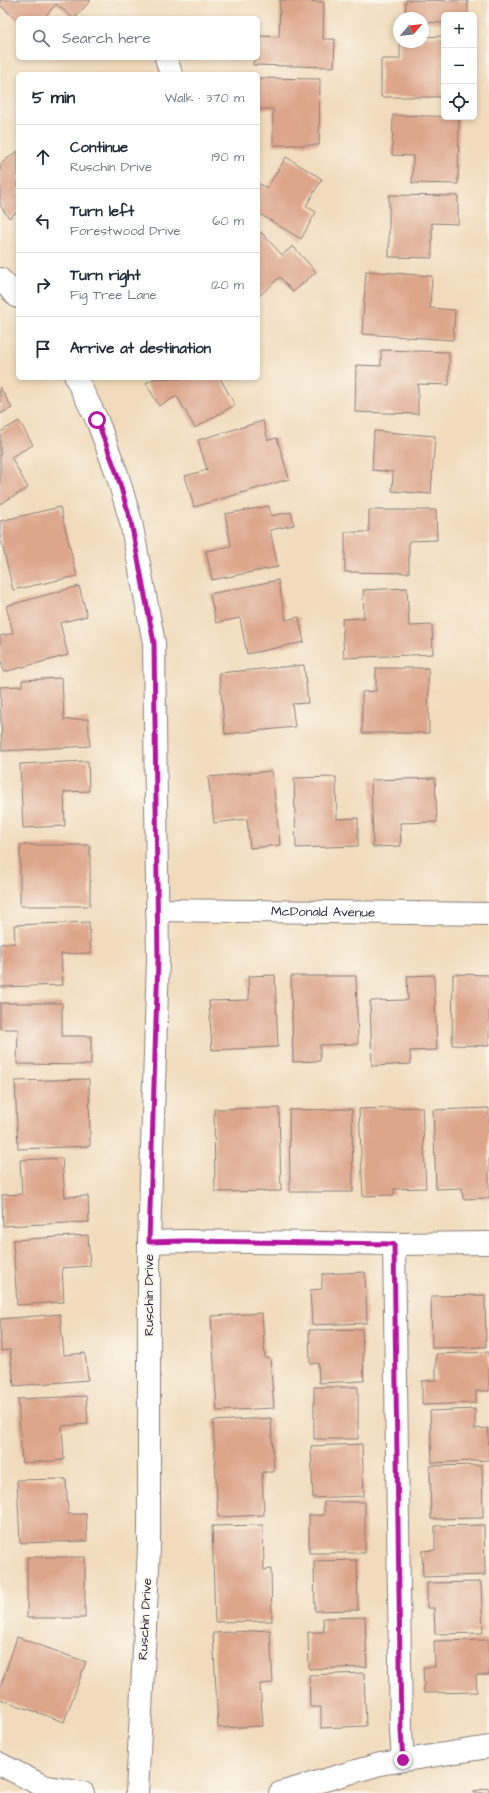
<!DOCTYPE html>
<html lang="en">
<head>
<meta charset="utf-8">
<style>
  :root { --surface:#fff; --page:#f6f6f7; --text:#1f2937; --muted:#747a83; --line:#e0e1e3 }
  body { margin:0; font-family:"Architects Daughter",sans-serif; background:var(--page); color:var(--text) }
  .controls { position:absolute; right:12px; top:12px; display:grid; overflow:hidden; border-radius:6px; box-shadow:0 2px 6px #0003 }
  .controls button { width:36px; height:36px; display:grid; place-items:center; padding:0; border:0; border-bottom:1px solid var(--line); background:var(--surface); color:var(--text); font:20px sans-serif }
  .compass { position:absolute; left:393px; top:12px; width:36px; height:36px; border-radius:50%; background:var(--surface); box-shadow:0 2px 6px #0003; rotate:62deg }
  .stop { position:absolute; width:12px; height:12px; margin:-9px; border:3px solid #b5179e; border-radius:50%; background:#fff }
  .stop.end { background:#b5179e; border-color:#fff; box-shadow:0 1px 4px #0008 }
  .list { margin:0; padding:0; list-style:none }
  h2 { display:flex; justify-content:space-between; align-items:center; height:52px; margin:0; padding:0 16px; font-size:17px }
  h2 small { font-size:13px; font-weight:400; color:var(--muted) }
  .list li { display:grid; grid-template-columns:26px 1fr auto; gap:12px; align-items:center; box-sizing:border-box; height:64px; padding:0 16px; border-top:1px solid var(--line) }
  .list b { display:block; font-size:15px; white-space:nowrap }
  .list p { margin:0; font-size:13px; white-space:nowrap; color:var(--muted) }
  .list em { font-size:13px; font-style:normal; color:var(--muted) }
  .icon { flex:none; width:22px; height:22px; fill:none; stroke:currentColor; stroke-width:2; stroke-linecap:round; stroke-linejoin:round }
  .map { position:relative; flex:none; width:489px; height:1793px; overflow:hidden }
  .search { position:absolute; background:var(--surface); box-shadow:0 2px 6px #0003; left:16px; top:16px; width:244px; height:44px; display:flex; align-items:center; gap:10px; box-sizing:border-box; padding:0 14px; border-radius:6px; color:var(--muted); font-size:15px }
  .panel { position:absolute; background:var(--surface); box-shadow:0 2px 6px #0003; left:16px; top:72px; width:244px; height:308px; border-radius:6px }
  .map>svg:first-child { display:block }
  .building { fill:#dda68b }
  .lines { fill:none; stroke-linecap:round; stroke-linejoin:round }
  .minor-casing { stroke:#8a7e7c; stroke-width:24 }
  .minor { stroke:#fff; stroke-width:22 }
  .route { stroke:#b5179e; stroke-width:5 }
  .labels { text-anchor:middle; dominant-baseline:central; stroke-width:4; stroke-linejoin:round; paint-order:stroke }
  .street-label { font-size:13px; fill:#22223b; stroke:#fbf7ec }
</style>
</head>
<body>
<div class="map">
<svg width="489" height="1793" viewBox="0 0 489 1793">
  <rect width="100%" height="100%" fill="#fbf7ec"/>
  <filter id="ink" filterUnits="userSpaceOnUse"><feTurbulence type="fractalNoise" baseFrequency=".025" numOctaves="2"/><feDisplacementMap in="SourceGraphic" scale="8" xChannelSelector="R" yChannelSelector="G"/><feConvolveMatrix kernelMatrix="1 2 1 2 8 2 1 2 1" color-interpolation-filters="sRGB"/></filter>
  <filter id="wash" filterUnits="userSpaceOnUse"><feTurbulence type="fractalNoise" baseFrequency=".012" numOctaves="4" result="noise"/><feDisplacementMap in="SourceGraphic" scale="16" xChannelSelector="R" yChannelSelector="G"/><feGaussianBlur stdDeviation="0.9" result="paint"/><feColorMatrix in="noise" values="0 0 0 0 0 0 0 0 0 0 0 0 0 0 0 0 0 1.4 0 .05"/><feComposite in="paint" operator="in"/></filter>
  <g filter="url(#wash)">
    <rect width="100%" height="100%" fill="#f1dbbc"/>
    <g id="blocks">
      <path class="building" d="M0,0H91L75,18H73L56,4L44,18H18V21L0,5Z
        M280,0L324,2L323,39H335L334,67L253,65L254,58H258V36L279,37Z
        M406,0L468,1V15H444V23L423,22V18H405Z
        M444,36V66H442V97H381V59H400V42H423V37Z
        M258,78L320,79L319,145H273V109H258Z
        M393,115L459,117L458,184L412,183L413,156L392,155Z
        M18,151V211L9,218L0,205V164Z
        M286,157L322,179L306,206L316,212L301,239L258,213V183L267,188Z
        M389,195L458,196V224L432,223V258L389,257Z
        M261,232L282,255L293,246L316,272L293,292L280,277L258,297V235Z
        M366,271L432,276L430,308L455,310L453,340L362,334Z
        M381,350L449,352V385L418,384V414L355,412L356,365L381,366Z
        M155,378H220L235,405L195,428L177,396L159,406L146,383Z
        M0,387L12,408L0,414Z
        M19,421L33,445L11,457L28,488L0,504V432Z
        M263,421L268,440L277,438L289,479L194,507L185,476L207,470L198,440Z
        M374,431L435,436L431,494L392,491L393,472L372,470Z
        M269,506L271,516L291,512L294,525L270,530L278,567L212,580L206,551L231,546L225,514Z
        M60,507L77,576L13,590L0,535V521Z
        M369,510H436L437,540L409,541V573L345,572V532H369Z
        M278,580L286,620L299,617L304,642L247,654L240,618L216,623L210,594Z
        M79,586L87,616L60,623L68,655L4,672L0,657V636L13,633L6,606Z
        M407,588L409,626L432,625L433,654L344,658L342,619L364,618L363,590Z
        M304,665L308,703L292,704L295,727L225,734L219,673Z
        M376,668H428L429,733H362V692L376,691Z
        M62,678L64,720L88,719L90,746L2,751L0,687L22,686V680Z
        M88,761L89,791L64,792L65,826L23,828L20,764Z
        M272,771L280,845L250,848L247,819L214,823L208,777Z
        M336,777L337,819L358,818V846L296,848L294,778Z
        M435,778L437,822L400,823L401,846L373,847L371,780Z
        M20,845H90V906H20Z
        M89,922L91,953L61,954L63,985L0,987V944L15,943L14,925Z
        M453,974L489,975V1046L452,1045Z
        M275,975L278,1047L212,1050L209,1001L249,1000L248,976Z
        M434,975L437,1050L410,1051L411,1064L372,1066L370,1001L408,1000L407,976Z
        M291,976H356L358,1044L320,1045V1061L293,1062Z
        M0,1003H62V1036H91V1065L17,1064L18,1029H0Z
        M89,1079L90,1146L18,1149L15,1081Z
        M422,1107L426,1188L394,1189V1195L363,1196L359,1109Z
        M279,1108L281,1191L215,1192L214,1109Z
        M489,1108V1198L463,1199L462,1188L436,1189L433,1110Z
        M352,1109L353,1192H290L289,1110Z
        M62,1158L65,1197L88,1196L89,1222L3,1226L2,1195L22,1194L20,1160Z
        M88,1235L90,1266L62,1268L64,1302L17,1305L13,1240Z
        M365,1272L367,1323L312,1325L310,1290L322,1289V1274Z
        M485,1295L486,1347L432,1348L431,1296Z
        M262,1313L265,1358H270L274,1408L217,1411L211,1316Z
        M60,1314L64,1355L85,1353L88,1380L14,1386L10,1350L1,1351L0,1319Z
        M362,1329L364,1381L319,1383L318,1363L310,1364L309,1330Z
        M489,1352V1391H476V1403L422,1405V1381L436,1380V1354Z
        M314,1387H358V1439H314Z
        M86,1396L88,1424L62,1426L64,1460L22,1463L18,1399Z
        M475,1409V1429L488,1428L489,1460L432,1463L430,1411Z
        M271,1418L274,1472H262L264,1515L218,1517L213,1421Z
        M362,1444L364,1496L313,1498L311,1446Z
        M482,1465L483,1518L431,1519L430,1466Z
        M66,1479L68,1514H86L87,1541L20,1543L17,1480Z
        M324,1502H365V1553H309V1515H324Z
        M263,1525L264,1570L271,1569L272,1621L215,1622L212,1526Z
        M484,1525L485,1575L423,1577L422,1551L435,1550V1526Z
        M27,1557H85V1618H27Z
        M357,1560L358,1610L315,1611L314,1561Z
        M481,1582L483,1633L435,1634L434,1608H427V1583Z
        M365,1617L367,1667L309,1669L308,1632H324L323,1618Z
        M270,1630L273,1683L260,1684L263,1726L218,1728L213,1633Z
        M17,1637L86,1662L64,1722L0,1699V1688Z
        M488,1640L489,1675H476L477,1692L424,1693L423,1667H435L434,1641Z
        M364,1673L366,1726L321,1728V1707H310L309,1675Z
        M489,1788V1793H474V1791Z"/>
    </g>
  </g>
  <g filter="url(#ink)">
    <use href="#blocks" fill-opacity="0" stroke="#8a7e7c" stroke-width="1"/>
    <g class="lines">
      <g class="minor-casing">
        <g id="minor">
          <path d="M166,58L171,74"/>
          <path d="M0,279L18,297"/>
          <path d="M76,378L97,420L117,474L131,522L154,643L158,959L149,1242V1547L137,1793"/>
          <path id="s1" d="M157,910L489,914"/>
          <path d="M149,1242L183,1241L394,1244L489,1243"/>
          <path d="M394,1244L401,1731L403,1760"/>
          <path d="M0,1764L43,1786L83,1793"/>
          <path d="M280,1793L380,1764L489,1747"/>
        </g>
      </g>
      <use href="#minor" class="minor"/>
    </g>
  </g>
  <g class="lines" filter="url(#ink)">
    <path class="route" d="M97,420L117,474L131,522L154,643L158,959L149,1242L183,1241L394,1244L401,1731L403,1760"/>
  </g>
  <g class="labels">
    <g class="street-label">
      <text stroke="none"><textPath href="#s1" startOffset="166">McDonald Avenue</textPath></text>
      <text transform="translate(149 1295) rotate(-90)">Ruschin Drive</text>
      <text transform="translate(145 1619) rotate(-87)">Ruschin Drive</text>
    </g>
  </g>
</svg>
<div class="controls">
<button>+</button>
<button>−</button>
<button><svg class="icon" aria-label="locate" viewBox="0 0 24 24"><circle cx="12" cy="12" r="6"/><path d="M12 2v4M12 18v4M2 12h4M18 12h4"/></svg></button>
</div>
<svg class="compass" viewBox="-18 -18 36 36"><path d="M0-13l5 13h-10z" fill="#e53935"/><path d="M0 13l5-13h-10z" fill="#747a83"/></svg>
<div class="stop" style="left:97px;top:420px"></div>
<div class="stop end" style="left:403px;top:1760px"></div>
<div class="search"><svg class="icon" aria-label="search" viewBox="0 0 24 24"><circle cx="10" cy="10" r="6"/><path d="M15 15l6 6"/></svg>Search here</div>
<section class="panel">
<h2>5 min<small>Walk · 370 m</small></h2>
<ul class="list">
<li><svg class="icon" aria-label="ahead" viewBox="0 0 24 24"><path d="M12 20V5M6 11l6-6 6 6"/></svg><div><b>Continue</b><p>Ruschin Drive</p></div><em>190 m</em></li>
<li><svg class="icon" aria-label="left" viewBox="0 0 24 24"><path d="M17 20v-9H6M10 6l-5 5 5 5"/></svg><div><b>Turn left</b><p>Forestwood Drive</p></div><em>60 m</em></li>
<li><svg class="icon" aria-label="right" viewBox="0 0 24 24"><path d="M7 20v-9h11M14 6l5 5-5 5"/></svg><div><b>Turn right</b><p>Fig Tree Lane</p></div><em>120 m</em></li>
<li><svg class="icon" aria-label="arrive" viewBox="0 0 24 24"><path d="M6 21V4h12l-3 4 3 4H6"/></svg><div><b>Arrive at destination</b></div></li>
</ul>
</section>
</div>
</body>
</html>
